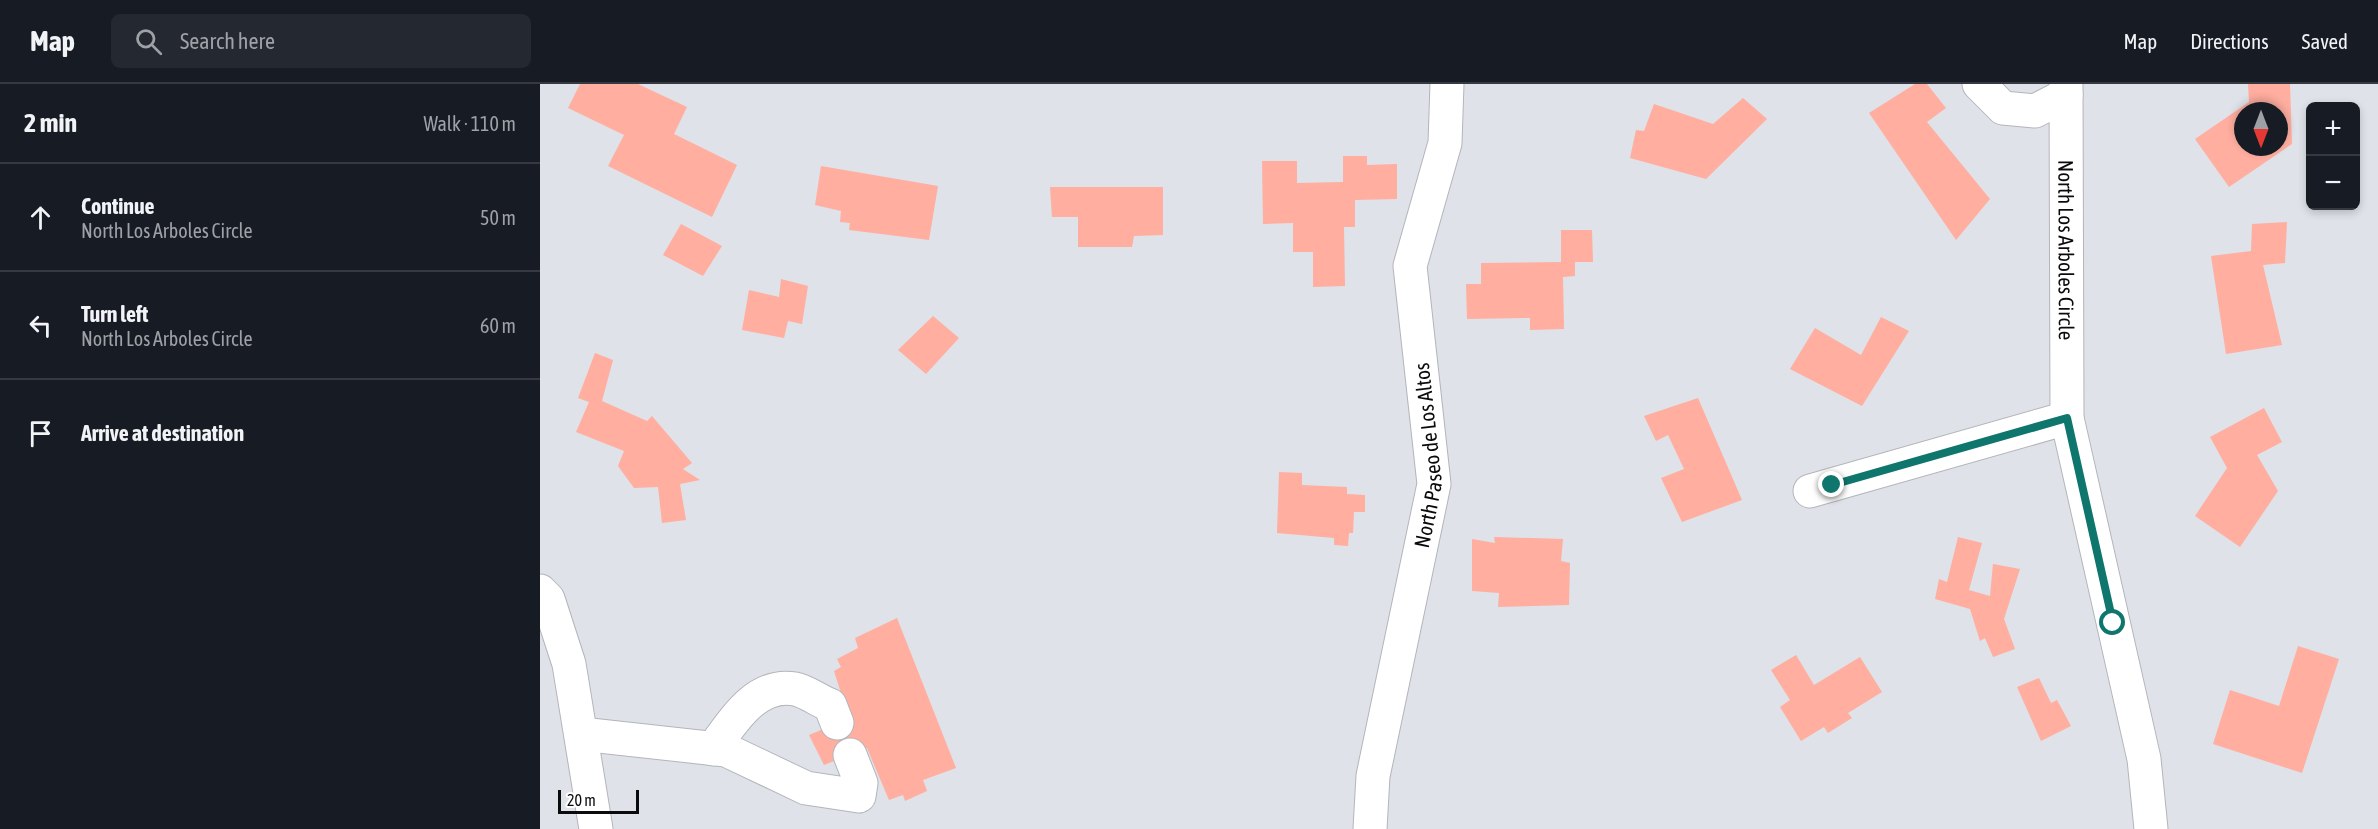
<!DOCTYPE html>
<html lang="en">
<head>
<meta charset="utf-8">
<style>
  :root { --surface:#171b24; --page:#242831; --text:#f1f3f6; --muted:#9ea1a6; --line:#363941 }
  body { margin:0; font-family:"Asap Condensed",sans-serif; background:var(--page); color:var(--text) }
  .controls { position:absolute; right:18px; top:18px; display:grid; overflow:hidden; border-radius:9px; box-shadow:0 3px 9px #0003 }
  .controls button { width:54px; height:54px; display:grid; place-items:center; padding:0; border:0; border-bottom:2px solid var(--line); background:var(--surface); color:var(--text); font:30px sans-serif }
  .compass { position:absolute; left:1694px; top:18px; width:54px; height:54px; border-radius:50%; background:var(--surface); box-shadow:0 3px 9px #0003; rotate:180deg }
  .scale { position:absolute; left:18px; bottom:15px; width:81px; box-sizing:border-box; padding-left:6px; border:3px solid #0b0b0d; border-top:0; font-size:16px; line-height:21px; white-space:nowrap; color:#0b0b0d; -webkit-text-stroke:4px #fff; paint-order:stroke }
  .stop { position:absolute; width:18px; height:18px; margin:-14px; border:4px solid #0f766e; border-radius:50%; background:#fff }
  .stop.end { background:#0f766e; border-color:#fff; box-shadow:0 2px 6px #0008 }
  .list { margin:0; padding:0; list-style:none }
  h2 { display:flex; justify-content:space-between; align-items:center; height:78px; margin:0; padding:0 24px; font-size:26px }
  h2 small { font-size:20px; font-weight:400; color:var(--muted) }
  .list li { display:grid; grid-template-columns:39px 1fr auto; gap:18px; align-items:center; box-sizing:border-box; height:108px; padding:0 24px; border-top:2px solid var(--line) }
  .list b { display:block; font-size:22px; white-space:nowrap }
  .list p { margin:0; font-size:20px; white-space:nowrap; color:var(--muted) }
  .list em { font-size:20px; font-style:normal; color:var(--muted) }
  .icon { flex:none; width:33px; height:33px; fill:none; stroke:currentColor; stroke-width:2; stroke-linecap:round; stroke-linejoin:round }
  .map { position:relative; flex:none; width:1838px; height:745px; overflow:hidden }
  header { display:flex; align-items:center; gap:36px; box-sizing:border-box; height:84px; padding:0 30px; background:var(--surface); border-bottom:2px solid var(--line) }
  header strong { font-size:28px }
  nav { display:flex; gap:33px; margin-inline-start:auto; font-size:21px }
  .search { width:420px; height:54px; background:var(--page); display:flex; align-items:center; gap:15px; box-sizing:border-box; padding:0 21px; border-radius:9px; color:var(--muted); font-size:22px }
  main { display:flex }
  aside { flex:1; background:var(--surface) }
  .map>svg:first-child { display:block }
  .building { fill:#ffae9f; fill-rule:evenodd }
  .lines { fill:none; stroke-linecap:round; stroke-linejoin:round }
  .minor-casing { stroke:#b3b5bb; stroke-width:35 }
  .minor { stroke:#fff; stroke-width:33 }
  .route { stroke:#0f766e; stroke-width:8 }
  .labels { text-anchor:middle; dominant-baseline:central; stroke-width:5; stroke-linejoin:round; paint-order:stroke }
  .street-label { font-size:21px; fill:#0b0b0d; stroke:#fff }
</style>
</head>
<body>
<header>
<strong>Map</strong>
<div class="search"><svg class="icon" aria-label="search" viewBox="0 0 24 24"><circle cx="10" cy="10" r="6"/><path d="M15 15l6 6"/></svg>Search here</div>
<nav><a>Map</a><a>Directions</a><a>Saved</a></nav>
</header>
<main>
<aside>
<h2>2 min<small>Walk · 110 m</small></h2>
<ul class="list">
<li><svg class="icon" aria-label="ahead" viewBox="0 0 24 24"><path d="M12 20V5M6 11l6-6 6 6"/></svg><div><b>Continue</b><p>North Los Arboles Circle</p></div><em>50 m</em></li>
<li><svg class="icon" aria-label="left" viewBox="0 0 24 24"><path d="M17 20v-9H6M10 6l-5 5 5 5"/></svg><div><b>Turn left</b><p>North Los Arboles Circle</p></div><em>60 m</em></li>
<li><svg class="icon" aria-label="arrive" viewBox="0 0 24 24"><path d="M6 21V4h12l-3 4 3 4H6"/></svg><div><b>Arrive at destination</b></div></li>
</ul>
</aside>
<div class="map">
<svg width="1838" height="745" viewBox="0 0 1838 745">
  <rect width="100%" height="100%" fill="#dfe2e8"/>
  <path class="building" d="M40,0H98L147,23L134,50L197,81L172,133L68,82L84,51L28,24Z
    M1375,0H1387L1406,24L1387,38L1450,115L1416,156L1329,29Z
    M1708,0H1750L1752,60L1689,103L1655,55L1709,18ZM1703,27H1739V63H1703Z
    M1203,14L1227,35L1166,95L1090,74L1096,46L1104,47L1114,20L1173,40Z
    M803,72H827V81L857,80V115L815,116V143H804L805,202L773,203V168H753V139L723,140L722,77H757V99L803,98Z
    M281,82L398,102L389,156L309,146L310,139L300,138L301,127L275,121Z
    M510,103H623V151L594,152L592,163H538V133H512Z
    M1747,138L1745,179L1723,181L1742,261L1686,270L1671,172L1711,167L1712,140Z
    M141,140L182,162L163,192L123,171Z
    M1021,146H1052L1053,178H1035V192L1023,193L1024,245L990,246V234L927,235L926,200H941V179L1021,178Z
    M241,195L268,202L262,240L248,237L244,254L202,246L209,206L239,213Z
    M393,232L419,254L386,290L358,266Z
    M1341,233L1369,247L1322,322L1250,285L1275,244L1321,271Z
    M55,269L73,276L62,317L107,337L112,332L152,379L143,385L160,396L140,400L146,436L122,439L118,403L94,404L78,382L84,367L36,348L49,318L38,314Z
    M1158,314L1202,416L1142,438L1121,394L1144,385L1128,351L1116,357L1104,332Z
    M1724,324L1742,358L1717,371L1738,407L1700,463L1655,432L1687,384L1670,353Z
    M739,388L762,389V401L807,403V410L825,411V428H814L813,449H809L808,462L794,461V454L737,449Z
    M954,453L1023,455L1021,477L1030,479L1029,521L958,523L959,509L932,507V455L955,459Z
    M1418,453L1442,459L1429,506L1450,512L1453,480L1480,485L1464,535L1475,565L1453,573L1445,554L1440,557L1430,525L1395,515L1399,495L1407,498Z
    M357,534L416,684L383,696L387,707L365,717L363,711L349,716L327,664L284,681L269,651L309,634L294,587L301,583L297,575L318,564L315,554Z
    M1758,562L1799,575L1762,689L1673,660L1690,606L1739,622Z
    M1256,571L1274,601L1320,573L1342,608L1308,629L1312,634L1288,649L1284,643L1261,657L1240,623L1250,616L1231,586Z
    M1499,594L1511,619L1517,616L1531,642L1501,657L1477,603Z"/>
  <g class="lines">
    <g class="minor-casing">
      <g id="minor">
        <path d="M1439,0L1463,24L1495,27L1526,11"/>
        <path id="s1" d="M1526,0L1527,334L1604,675L1611,745"/>
        <path d="M1270,407L1527,334"/>
        <path d="M0,507L8,515L29,580L56,745"/>
        <path d="M41,650L186,666L266,704L319,712L321,699L310,671"/>
        <path d="M173,665C192,638 216,598 255,605C266,607 279,617 290,621L297,639"/>
        <path id="s2" d="M830,745L833,692L894,400L870,182L905,59L907,0"/>
      </g>
    </g>
    <use href="#minor" class="minor"/>
  </g>
  <g class="lines">
    <path class="route" d="M1292,401L1527,334L1573,539"/>
  </g>
  <g class="labels">
    <g class="street-label">
      <text stroke="none"><textPath href="#s1" startOffset="166">North Los Arboles Circle</textPath></text>
      <text stroke="none"><textPath href="#s2" startOffset="380">North Paseo de Los Altos</textPath></text>
    </g>
  </g>
</svg>
<div class="controls">
<button>+</button>
<button>−</button>
</div>
<svg class="compass" viewBox="-18 -18 36 36"><path d="M0-13l5 13h-10z" fill="#e53935"/><path d="M0 13l5-13h-10z" fill="#9ea1a6"/></svg>
<div class="scale">20 m</div>
<div class="stop" style="left:1573px;top:539px"></div>
<div class="stop end" style="left:1292px;top:401px"></div>
</div>
</main>
</body>
</html>
